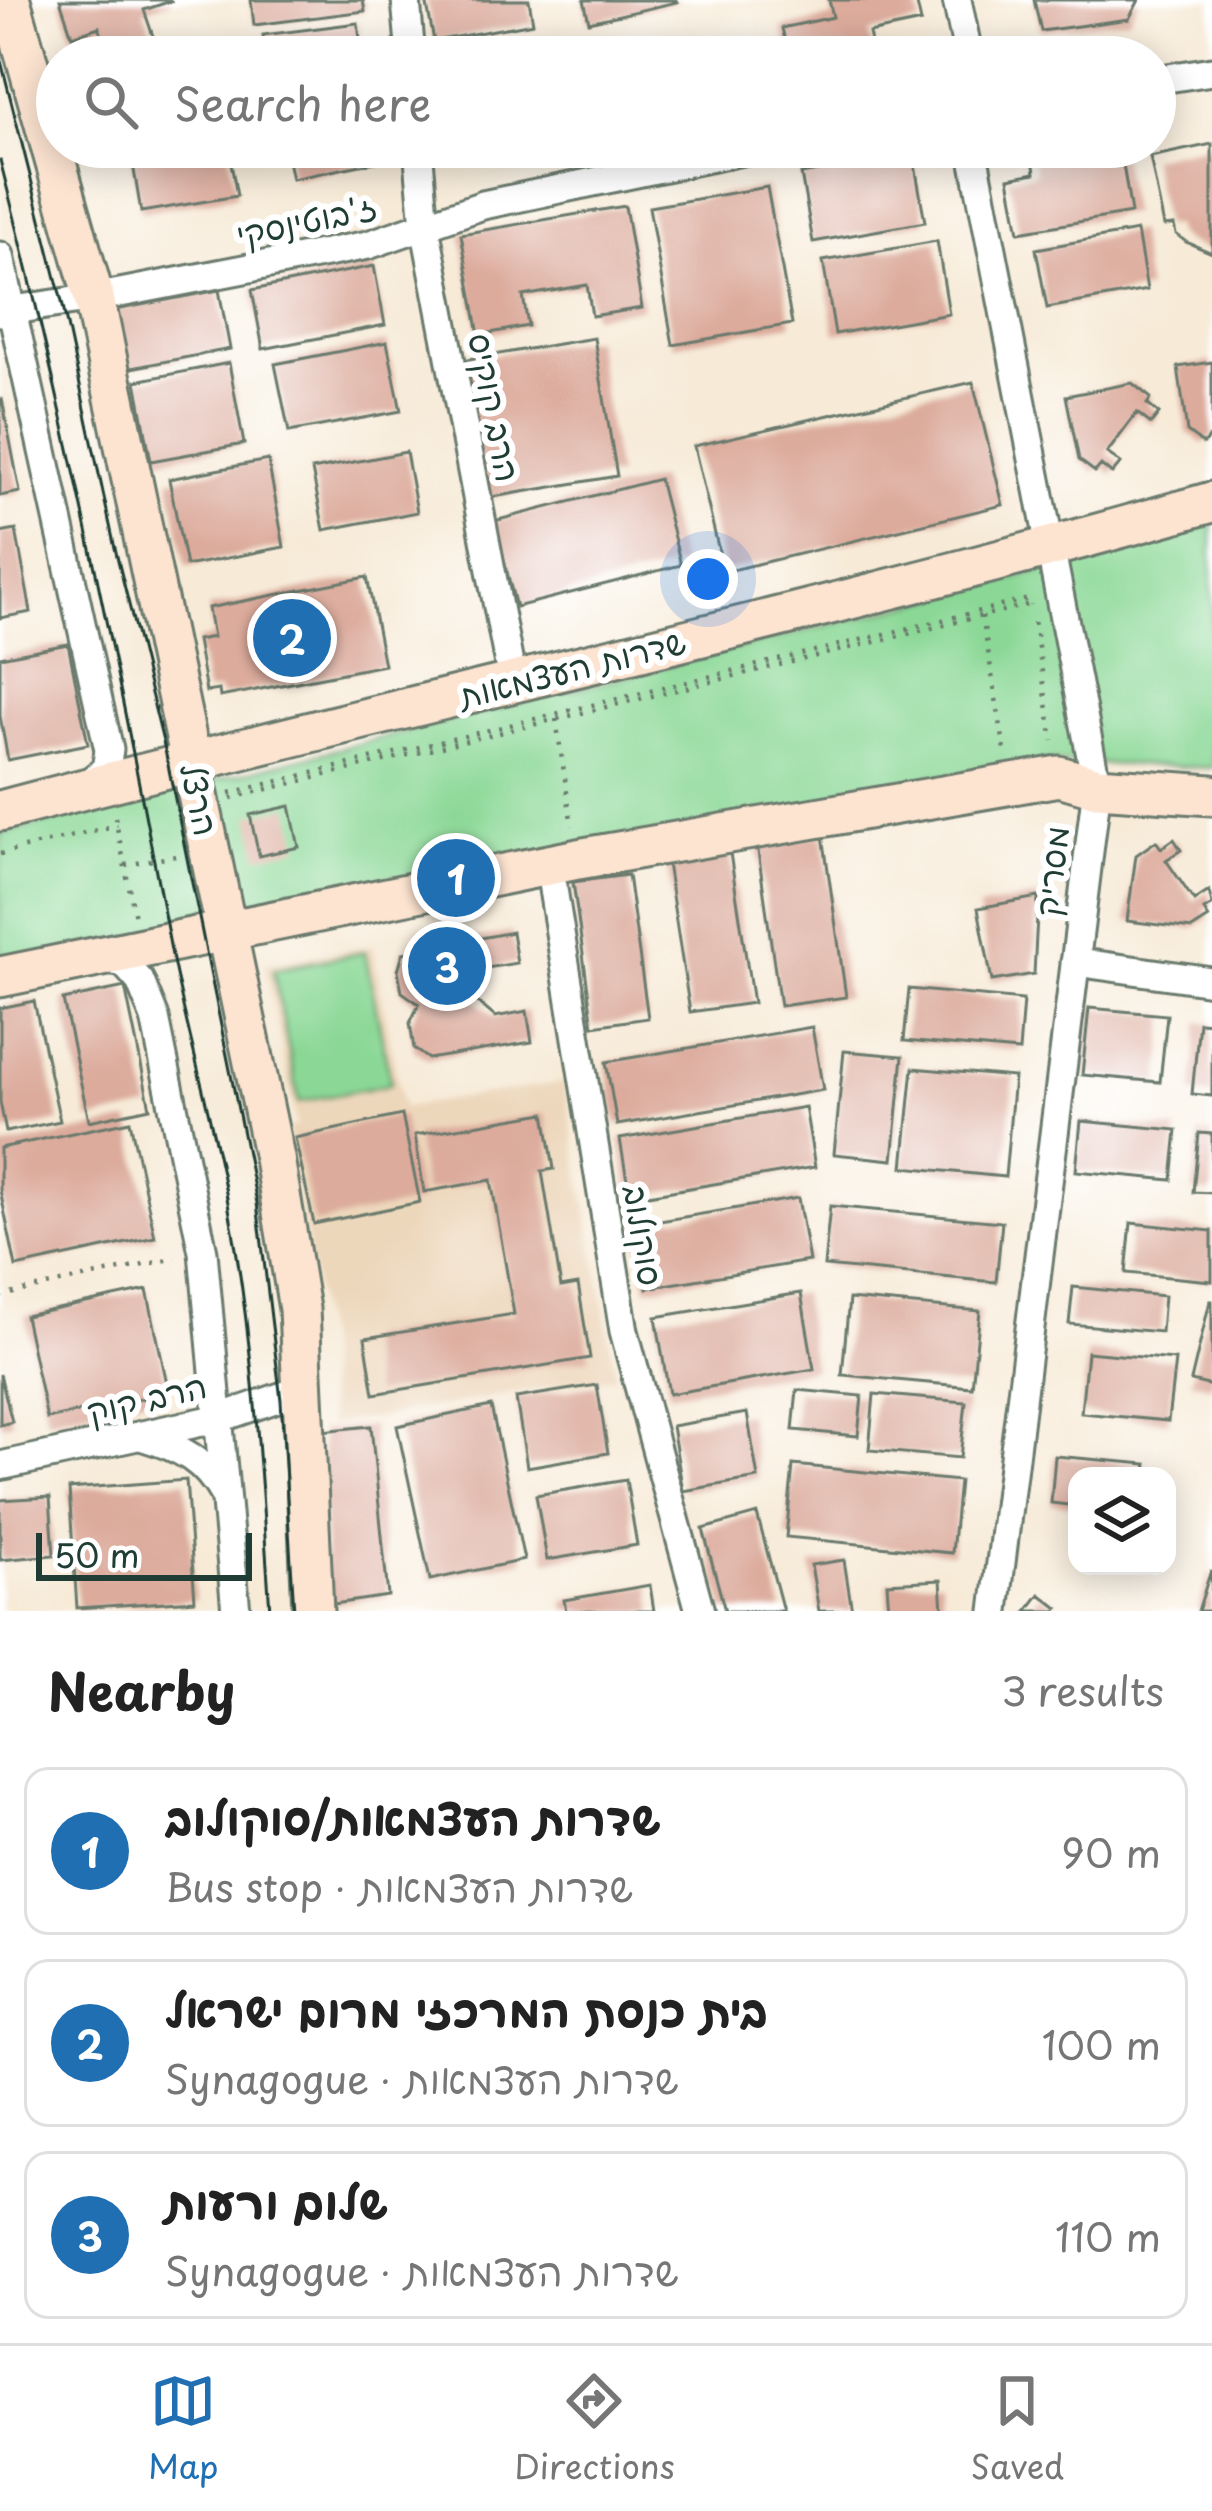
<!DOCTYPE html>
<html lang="en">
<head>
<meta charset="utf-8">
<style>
  :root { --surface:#fff; --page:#f2f2f2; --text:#222; --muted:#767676; --line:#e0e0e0; --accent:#1f6fb2 }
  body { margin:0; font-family:"Playpen Sans","Playpen Sans Hebrew",sans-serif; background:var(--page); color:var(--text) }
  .controls { position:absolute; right:36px; bottom:36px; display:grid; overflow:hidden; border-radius:24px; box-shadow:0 6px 30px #0003 }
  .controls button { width:108px; height:108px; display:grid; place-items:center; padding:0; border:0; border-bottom:3px solid var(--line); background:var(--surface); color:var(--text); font:60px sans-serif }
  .scale { position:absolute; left:36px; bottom:30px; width:216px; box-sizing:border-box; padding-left:12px; border:6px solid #1f3d34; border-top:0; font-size:33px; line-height:42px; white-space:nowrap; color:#1f3d34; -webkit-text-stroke:9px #fff; paint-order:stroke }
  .you { position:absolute; left:708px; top:579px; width:42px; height:42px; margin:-30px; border:9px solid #fff; border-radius:50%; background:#1a73e8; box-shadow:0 0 0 18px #1a73e833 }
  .badge { display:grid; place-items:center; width:78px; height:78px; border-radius:50%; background:var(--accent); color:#fff; font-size:39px; font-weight:700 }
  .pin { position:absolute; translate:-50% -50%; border:6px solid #fff; box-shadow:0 3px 12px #0006 }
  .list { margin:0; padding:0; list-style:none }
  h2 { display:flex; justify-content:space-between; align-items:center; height:156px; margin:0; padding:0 48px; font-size:51px }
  h2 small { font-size:39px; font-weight:400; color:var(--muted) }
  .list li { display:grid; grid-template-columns:78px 1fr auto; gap:36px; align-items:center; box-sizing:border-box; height:168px; margin:0 24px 24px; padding:0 24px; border:3px solid var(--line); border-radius:24px }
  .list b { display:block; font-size:45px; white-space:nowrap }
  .list p { margin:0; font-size:39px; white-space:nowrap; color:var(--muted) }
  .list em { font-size:39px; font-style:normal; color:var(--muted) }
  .icon { flex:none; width:66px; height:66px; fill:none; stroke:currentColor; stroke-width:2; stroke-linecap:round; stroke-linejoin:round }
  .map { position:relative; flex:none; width:1212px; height:1611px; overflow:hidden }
  .search { position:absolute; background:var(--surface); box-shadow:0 6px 30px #0003; left:36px; right:36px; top:36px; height:132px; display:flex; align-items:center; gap:30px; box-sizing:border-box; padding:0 42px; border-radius:66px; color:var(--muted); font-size:45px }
  .sheet { height:732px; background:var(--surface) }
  nav { display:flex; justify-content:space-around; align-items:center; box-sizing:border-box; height:168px; border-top:3px solid var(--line); background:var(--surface); font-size:33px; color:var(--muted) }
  nav a { display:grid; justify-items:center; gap:6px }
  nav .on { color:var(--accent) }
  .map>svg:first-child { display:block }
  .built { fill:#edd7bb }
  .park { fill:#8bd896; stroke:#558a65; stroke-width:3 }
  .building { fill:#dcab9c }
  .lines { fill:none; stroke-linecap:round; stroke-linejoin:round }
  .street-casing { stroke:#6b7a6d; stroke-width:33 }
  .secondary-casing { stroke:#6b7a6d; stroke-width:45 }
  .path { stroke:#6b7a6d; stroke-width:4.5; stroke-dasharray:3 9; stroke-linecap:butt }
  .street { stroke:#fff; stroke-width:27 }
  .secondary { stroke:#fde4d1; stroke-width:39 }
  .tram { stroke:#1f3d34; stroke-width:3 }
  .labels { text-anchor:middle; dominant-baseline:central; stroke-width:12; stroke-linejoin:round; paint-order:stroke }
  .street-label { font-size:33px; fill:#1f3d34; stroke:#fff }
</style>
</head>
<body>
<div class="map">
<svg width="1212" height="1611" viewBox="0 0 1212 1611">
  <rect width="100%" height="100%" fill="#fff"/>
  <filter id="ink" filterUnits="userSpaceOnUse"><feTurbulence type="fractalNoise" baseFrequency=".00833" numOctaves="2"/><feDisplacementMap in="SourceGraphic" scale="24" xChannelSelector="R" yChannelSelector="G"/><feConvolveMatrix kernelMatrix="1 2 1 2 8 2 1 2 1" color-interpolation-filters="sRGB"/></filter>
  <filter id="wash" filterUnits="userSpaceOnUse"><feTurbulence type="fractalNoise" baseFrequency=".004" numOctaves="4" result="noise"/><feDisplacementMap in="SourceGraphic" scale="48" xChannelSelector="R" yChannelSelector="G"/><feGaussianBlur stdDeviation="2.7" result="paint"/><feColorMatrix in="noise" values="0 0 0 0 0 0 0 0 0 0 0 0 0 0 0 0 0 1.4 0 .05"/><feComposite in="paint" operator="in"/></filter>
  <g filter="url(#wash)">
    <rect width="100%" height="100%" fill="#f7ebd8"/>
    <path class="built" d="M373,945L403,1107L564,1082L616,1376L329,1425L324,1341L287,1129L297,1126L265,965Z"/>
    <path class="park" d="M1212,524V768L1047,762L0,963V834L1016,578Z
      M365,952L391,1084L299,1102L273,970Z"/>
    <g id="blocks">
      <path class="building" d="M60,0H170L171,1L144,10L155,42L109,57L99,27L72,36Z
        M251,0H363L365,11L254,25Z
        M426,0H529L533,23L434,41Z
        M584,0H676L677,2L589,22Z
        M829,0H916L921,22L869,33L874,57H789L782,28L833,17Z
        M1034,0H1139L1129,19L1041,31Z
        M358,23L362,57H266L263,35Z
        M706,37L710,57H628V55Z
        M1212,144V253L1186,242L1176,234L1174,225L1164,226L1150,157Z
        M160,147H228L237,196L141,212L131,152Z
        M285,147H382L385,160L292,179Z
        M1097,147H1120L1131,213L1019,232L1009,178L1035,173L1033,158Z
        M913,154L925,222L813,242L801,174Z
        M767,187L792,324L673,345L649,207Z
        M625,206L642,308L592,316L587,285L523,296L528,326L479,335L461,234Z
        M1137,231L1147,290L1047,308L1036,249Z
        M937,241L949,314L835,334L823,261Z
        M374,266L385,325L263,349L252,290Z
        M219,290L230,349L126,369L115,310Z
        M594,338L617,476L487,498L463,360Z
        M387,342L401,411L289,432L275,364Z
        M1212,362V440L1209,437L1203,444L1187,432L1178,367Z
        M229,363L244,444L151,461L136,381Z
        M973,382L1003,505L724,572L694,446Z
        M1132,383L1151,398L1147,404L1159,414L1151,424L1137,413L1107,453L1121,463L1112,474L1101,465L1095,472L1079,460L1066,396Z
        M2,399L20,492L0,496V400Z
        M406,452L417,512L324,530L312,470Z
        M268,460L284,547L186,566L169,479Z
        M659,479L681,565L516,607L494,521Z
        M16,530L31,612L0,618V533Z
        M367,577L384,665L220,697L219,690L206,692L197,640L213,637L208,608Z
        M68,644L88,744L8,760L0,716V657Z
        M290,806L299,847L259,856L250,815Z
        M823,835L846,997L780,1006L757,844Z
        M1174,839L1181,850L1166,860L1194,901L1209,891L1212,905L1204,910L1209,918L1192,929L1127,921L1136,855L1156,841L1161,848Z
        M730,853L753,1003L690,1012L667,863Z
        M628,875L648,1018L593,1026L573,882Z
        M1038,897L1034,974L992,981L978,908Z
        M512,932L517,963L474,970L469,995L495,1017L527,1011L532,1042L428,1059L414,1049L410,1023L419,1004L402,992L398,970L403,953Z
        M125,987L150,1108L89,1121L63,1000Z
        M909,989L1023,1000L1019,1051L904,1041Z
        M34,1001L60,1121L6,1132L0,1102V1008Z
        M1089,1008L1167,1015L1160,1082L1082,1075Z
        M1199,1022L1212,1023V1096L1192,1094Z
        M812,1027L823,1090L617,1125L606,1062Z
        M844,1051L903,1056L893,1160L834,1154Z
        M913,1068L1014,1077L1005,1177L903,1167Z
        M805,1107L815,1167L630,1198L620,1139Z
        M545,1113L554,1169L542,1171L561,1287L578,1284L590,1358L374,1394L365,1338L514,1314L491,1180L424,1192L415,1135Z
        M402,1115L420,1202L314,1224L295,1138Z
        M130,1121L155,1237L16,1267L0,1190V1148Z
        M1081,1121L1177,1130L1172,1180L1076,1171Z
        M1199,1133L1212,1134V1193L1193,1192Z
        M798,1198L809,1261L647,1288L636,1225Z
        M830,1206L1002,1222L996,1282L824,1266Z
        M1131,1223L1212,1231V1281L1126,1273Z
        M1073,1287L1164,1296L1161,1332L1069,1324Z
        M147,1290L169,1393L47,1419L25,1316Z
        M801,1293L814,1369L669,1394L656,1317Z
        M849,1299L980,1311L972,1387L842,1375Z
        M1210,1301H1212V1386L1191,1381Z
        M1087,1352L1175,1360L1168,1421L1081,1413Z
        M0,1374L12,1422L0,1425Z
        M597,1385L608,1453L527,1467L516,1398Z
        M797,1390L862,1396L858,1436L793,1430Z
        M874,1394L966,1402L960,1458L869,1450Z
        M491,1406L524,1560L430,1580L397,1426Z
        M747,1413L758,1478L683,1491L672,1426Z
        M371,1426L388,1596L327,1605L321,1431Z
        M1055,1456L1147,1464L1145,1476H1077V1506L1051,1503Z
        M793,1465L959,1481L952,1553L786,1537Z
        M186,1480L195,1600L77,1608L69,1489Z
        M626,1480L637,1545L547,1560L536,1495Z
        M50,1497L54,1555L0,1560V1500Z
        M757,1514L783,1611H725L703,1529Z
        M844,1560L852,1611H819L811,1565Z
        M1211,1570L1212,1611H1198Z
        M941,1580L943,1611H889L887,1583Z
        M650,1585L654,1611H566L564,1600Z
        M1040,1594L1058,1608L1055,1611H1027Z"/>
    </g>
  </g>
  <g filter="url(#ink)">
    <use href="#blocks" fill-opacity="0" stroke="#6b7a6d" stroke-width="3"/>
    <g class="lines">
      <g class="street-casing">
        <path id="street" d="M406,0L411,57
          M957,0L968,53
          M1155,80L1212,71
          M418,147L425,226L512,680
          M972,147L1097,787L995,1611
          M0,256L109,750L106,769L83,787
          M0,312L94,298L368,245L483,205L761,147
          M549,864L624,1331L700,1611
          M98,958L124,963L140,981L155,1018L203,1252L236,1611
          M1075,962L1212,981
          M144,1437C181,1448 205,1460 224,1495
          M0,1466L220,1418L306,1388"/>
      </g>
      <g class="secondary-casing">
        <path id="secondary" d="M10,0L94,298L274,1158L299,1309L313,1611
          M0,811C403,704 811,617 1212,502
          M0,977L578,859L1059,776L1097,787L1212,795"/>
      </g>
      <path class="path" d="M982,616L1005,751
        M1034,622L1053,741
        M556,719L572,826
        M230,793L1029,599L1031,605
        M231,798L1031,604
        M115,817L135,917
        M0,854L117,825
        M125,865L176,856
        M0,1296L176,1258"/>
      <use href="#street" class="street"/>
      <use href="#secondary" class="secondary"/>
      <path class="tram" d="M0,57L62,302L114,544L165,750L257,1203L281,1400L294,1611
        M0,160C66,417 120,678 169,940C186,1032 214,1122 230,1214C254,1345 261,1479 270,1611"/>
    </g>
  </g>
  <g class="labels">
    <g class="street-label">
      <text transform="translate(306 219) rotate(-12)">ז'בוטינסקי</text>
      <text transform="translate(496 407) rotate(79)">הרב קוקיס</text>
      <text transform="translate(572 667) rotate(-14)">שדרות העצמאות</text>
      <text transform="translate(201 799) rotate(78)">הרצל</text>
      <text transform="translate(1050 871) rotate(-83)">מסריק</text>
      <text transform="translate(645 1235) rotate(81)">סוקולוב</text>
      <text transform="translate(146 1397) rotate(-13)">הרב קוק</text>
    </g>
  </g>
</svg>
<div class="controls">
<button><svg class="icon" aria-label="layers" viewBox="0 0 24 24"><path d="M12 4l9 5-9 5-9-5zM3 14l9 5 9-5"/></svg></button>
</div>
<div class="scale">50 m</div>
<div class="you"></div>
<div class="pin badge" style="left:456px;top:878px">1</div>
<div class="pin badge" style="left:292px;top:638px">2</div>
<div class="pin badge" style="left:447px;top:966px">3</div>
<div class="search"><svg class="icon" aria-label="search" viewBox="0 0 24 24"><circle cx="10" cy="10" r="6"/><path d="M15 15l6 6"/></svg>Search here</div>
</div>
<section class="sheet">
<h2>Nearby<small>3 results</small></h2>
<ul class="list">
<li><span class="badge">1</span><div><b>שדרות העצמאות/סוקולוב</b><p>Bus stop · שדרות העצמאות</p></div><em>90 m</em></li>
<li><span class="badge">2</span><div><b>בית כנסת המרכזי מרום ישראל</b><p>Synagogue · שדרות העצמאות</p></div><em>100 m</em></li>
<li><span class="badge">3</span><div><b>שלום ורעות</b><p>Synagogue · שדרות העצמאות</p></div><em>110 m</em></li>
</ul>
</section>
<nav>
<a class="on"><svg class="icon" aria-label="map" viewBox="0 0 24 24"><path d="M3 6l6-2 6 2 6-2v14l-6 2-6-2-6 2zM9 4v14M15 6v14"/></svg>Map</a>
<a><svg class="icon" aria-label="directions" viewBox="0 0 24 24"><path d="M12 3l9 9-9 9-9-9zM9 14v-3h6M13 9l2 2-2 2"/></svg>Directions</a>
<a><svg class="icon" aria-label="saved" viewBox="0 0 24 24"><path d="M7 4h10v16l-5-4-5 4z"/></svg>Saved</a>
</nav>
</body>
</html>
